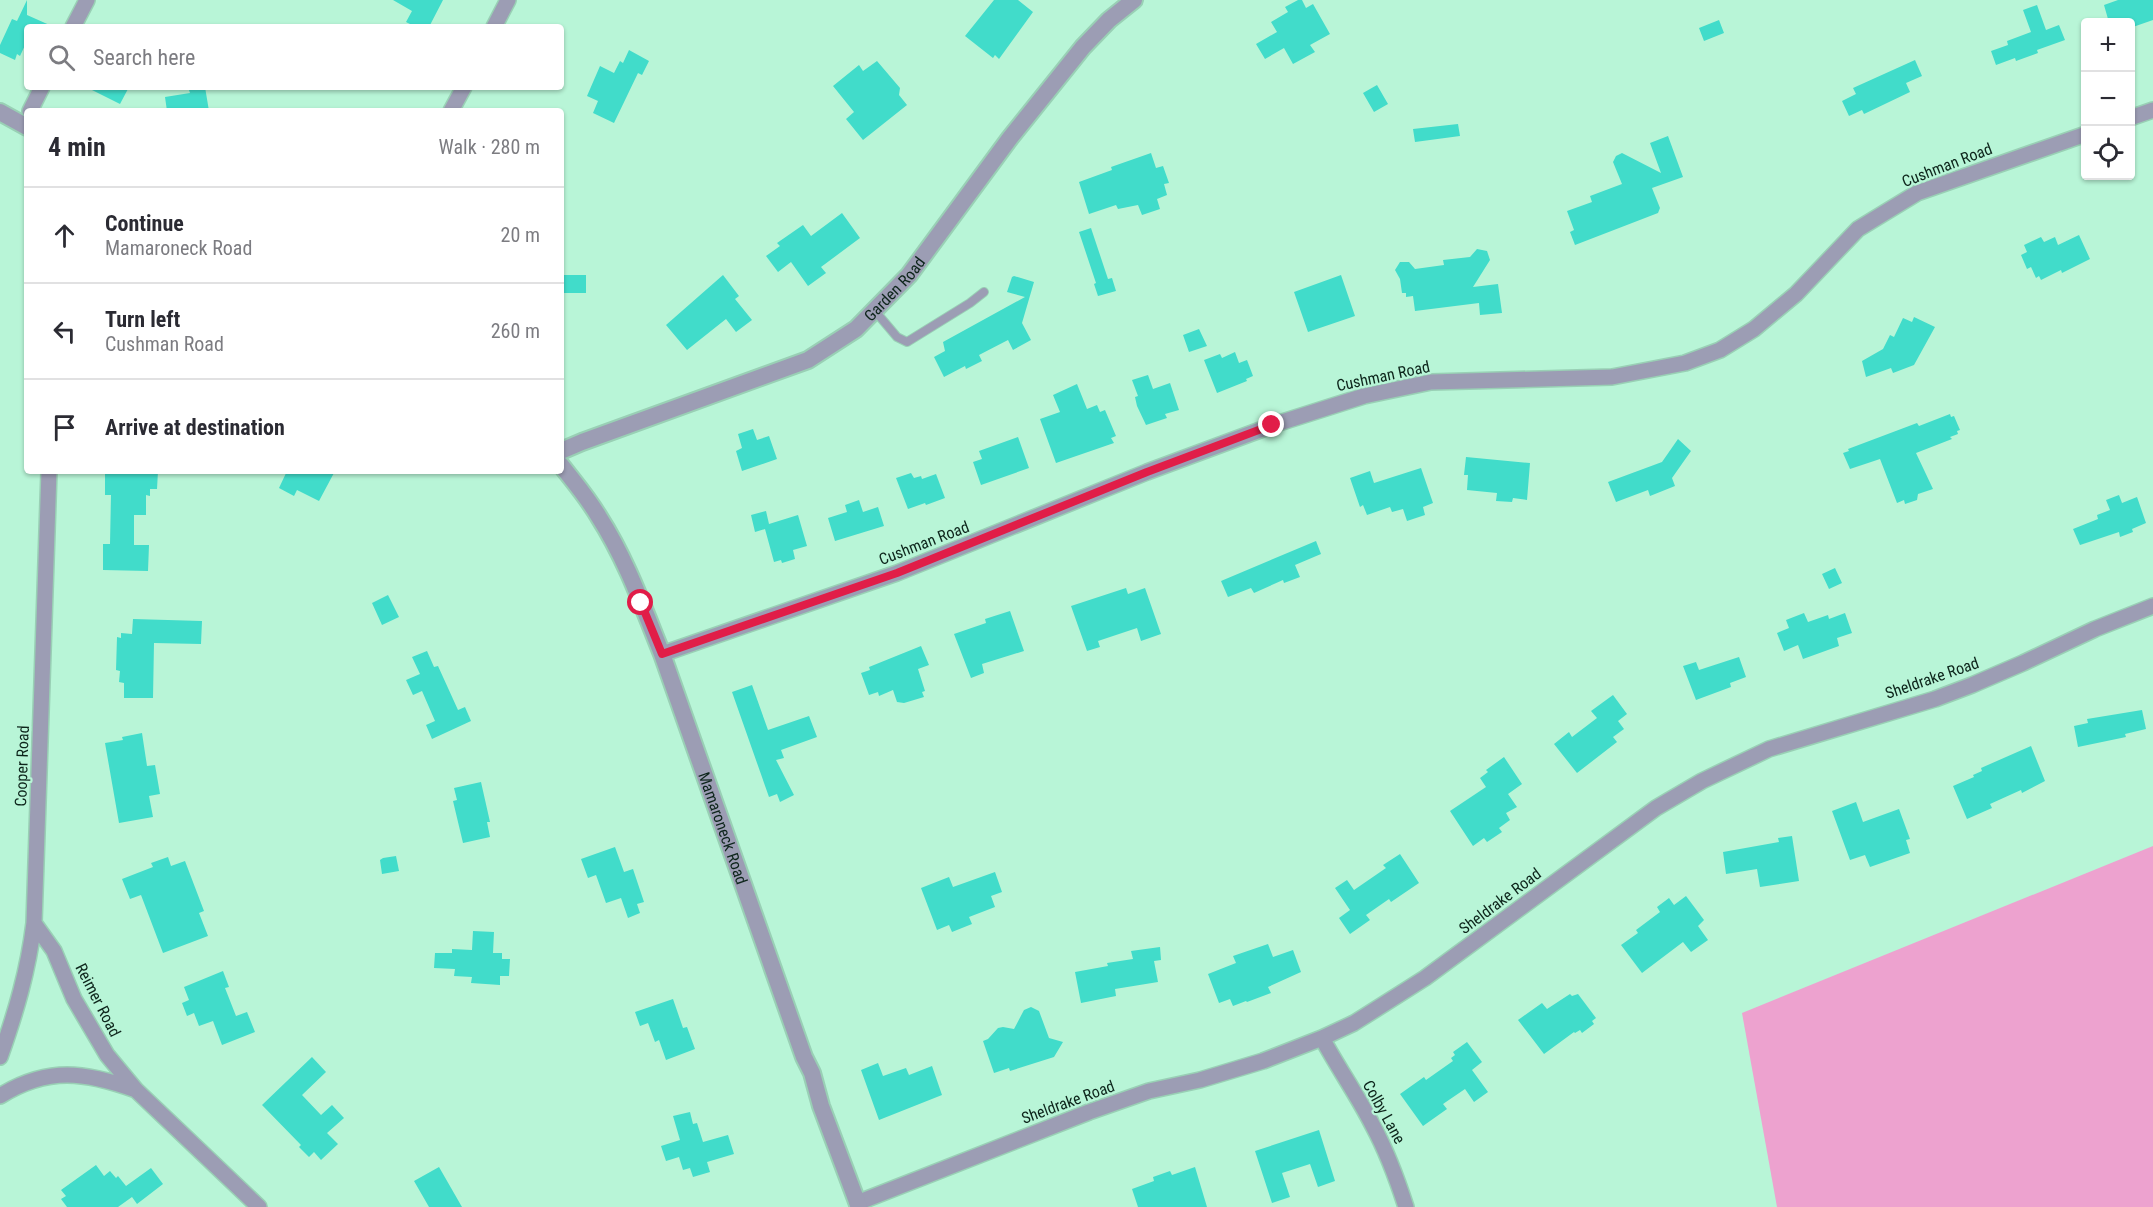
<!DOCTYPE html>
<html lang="en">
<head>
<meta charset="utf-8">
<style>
  :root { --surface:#fff; --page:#f2f2f3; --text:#2b2b33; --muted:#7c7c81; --line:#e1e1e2 }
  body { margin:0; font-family:"Roboto Condensed",sans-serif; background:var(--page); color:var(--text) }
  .controls { position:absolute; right:18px; top:18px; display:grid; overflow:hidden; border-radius:6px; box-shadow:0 2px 4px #0004 }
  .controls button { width:54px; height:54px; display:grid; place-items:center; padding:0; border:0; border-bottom:2px solid var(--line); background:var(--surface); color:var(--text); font:30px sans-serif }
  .stop { position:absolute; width:18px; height:18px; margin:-14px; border:4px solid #e11d48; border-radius:50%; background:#fff }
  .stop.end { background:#e11d48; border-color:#fff; box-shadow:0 2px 6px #0008 }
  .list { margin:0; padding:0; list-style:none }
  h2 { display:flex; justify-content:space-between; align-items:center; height:78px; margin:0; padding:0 24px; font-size:26px }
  h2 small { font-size:20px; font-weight:400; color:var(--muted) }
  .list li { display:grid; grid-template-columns:39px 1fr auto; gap:18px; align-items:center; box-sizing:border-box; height:96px; padding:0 24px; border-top:2px solid var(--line) }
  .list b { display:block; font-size:22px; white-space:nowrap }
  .list p { margin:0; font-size:20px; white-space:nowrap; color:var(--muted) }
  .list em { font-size:20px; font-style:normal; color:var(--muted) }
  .icon { flex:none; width:33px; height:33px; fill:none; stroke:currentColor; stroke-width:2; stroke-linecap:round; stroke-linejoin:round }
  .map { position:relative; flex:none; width:2153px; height:1207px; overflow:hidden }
  .search { position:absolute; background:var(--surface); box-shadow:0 2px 4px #0004; left:24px; top:24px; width:540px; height:66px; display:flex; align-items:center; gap:15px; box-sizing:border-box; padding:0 21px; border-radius:6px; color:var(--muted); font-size:22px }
  .panel { position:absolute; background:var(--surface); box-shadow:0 2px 4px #0004; left:24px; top:108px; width:540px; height:366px; border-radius:6px }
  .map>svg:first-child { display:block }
  .green { fill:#eda2cf }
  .building { fill:#41dcca }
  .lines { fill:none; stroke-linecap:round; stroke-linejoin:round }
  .service-casing { stroke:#99d0b5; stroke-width:10 }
  .minor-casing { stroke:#99d0b5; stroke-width:18 }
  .tertiary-casing { stroke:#99d0b5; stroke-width:20 }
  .service { stroke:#9c9db4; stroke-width:8 }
  .minor { stroke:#9c9db4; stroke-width:15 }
  .tertiary { stroke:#9c9db4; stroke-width:16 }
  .route { stroke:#e11d48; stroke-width:8 }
  .labels { text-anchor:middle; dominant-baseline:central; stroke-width:4.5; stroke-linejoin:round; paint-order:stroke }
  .street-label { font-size:16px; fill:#0d251b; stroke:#b8f5d7 }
</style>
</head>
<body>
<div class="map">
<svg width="2153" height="1207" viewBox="0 0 2153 1207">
  <rect width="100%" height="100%" fill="#b8f5d7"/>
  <path class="green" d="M2153,846V1207H1777L1742,1013Z"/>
  <path class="building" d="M27,0V15L54,27H27V41L20,56L17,54L15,60L0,53V45L12,19L17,21Z
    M393,0H443L429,27H416L406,22L412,11Z
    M994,0H1018L1033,12L999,59L995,55L993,58L965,36Z
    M1298,0H1302L1306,8L1313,4L1330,34L1310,45L1315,52L1293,64L1284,48L1265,59L1256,44L1277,32L1271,22L1288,12L1285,7Z
    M2118,0H2153V20L2130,28V22H2111L2110,18L2108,19L2104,5Z
    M2037,5L2046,30L2059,25L2065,40L2037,50L2038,53L2016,61L2015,58L1996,65L1991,51L2008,45L2007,41L2031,32L2023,10Z
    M1719,20L1724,33L1704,41L1699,28Z
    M629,50L649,61L642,75L638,73L614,123L593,113L598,101L587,96L600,66L614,73L620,61L623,63Z
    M1915,60L1922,76L1906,83L1910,92L1864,114L1862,110L1849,116L1842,101L1856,94L1853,88Z
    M877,61L900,88L899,95L907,105L863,140L846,119L854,112L833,86L859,65L863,71Z
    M1377,85L1388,104L1374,112L1363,93Z
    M86,87H129L120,104Z
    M205,87L209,111H167L165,97L190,93L189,90Z
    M1458,124L1460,136L1415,142L1413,129Z
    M1668,136L1683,177L1652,188L1660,208L1658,213L1575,245L1570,232L1574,230L1567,211L1592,202L1590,196L1622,184L1613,162L1616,156L1622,153L1661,173L1650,143Z
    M1151,153L1156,168L1163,166L1169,183L1164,184L1167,195L1157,199L1160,209L1142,215L1138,205L1118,209L1116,205L1089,214L1079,182L1112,170L1111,167Z
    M842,213L860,238L821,267L826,273L808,286L791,262L778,272L766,256L780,246L777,243L803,225L811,236Z
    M1091,228L1108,279L1112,278L1116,291L1098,296L1094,284L1096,283L1079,232Z
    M2079,235L2090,259L2062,273L2061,270L2041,280L2039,276L2036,278L2031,267L2027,269L2021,255L2027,252L2024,245L2041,237L2044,242L2055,237L2058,245Z
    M1477,249L1487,251L1490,260L1473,287L1498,284L1502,313L1480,315L1479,303L1415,311L1413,296L1406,297V293H1402L1400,279L1395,270L1400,262H1409L1415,269L1444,265L1443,260L1470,257Z
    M562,275H586V293H562Z
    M723,275L739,296L735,299L752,320L736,332L726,319L687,350L666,325Z
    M1341,275L1355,316L1308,332L1294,292Z
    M1014,276L1034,282L1022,323L1031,340L1013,350L1008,340L979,355L982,361L966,369L965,366L944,377L934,357L945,351L943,342L1025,297L1007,292L1012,277Z
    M1914,317L1935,327L1914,365L1893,373L1891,368L1866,377L1862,361L1883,349L1890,335L1894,337L1903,318L1912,322Z
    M1199,329L1207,346L1189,352L1183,335Z
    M1235,352L1239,363L1247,360L1253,376L1246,379L1247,381L1217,393L1204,360L1220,354L1222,358Z
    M1148,375L1153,389L1170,383L1179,410L1165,414L1167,418L1146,425L1137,406L1135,397L1138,396L1132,380Z
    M1077,384L1087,409L1097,405L1100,412L1105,410L1116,436L1111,438L1114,443L1056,463L1040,419L1060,412L1053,395Z
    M1950,414L1951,417L1954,416L1960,430L1957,431L1958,434L1950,437L1952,439L1916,453L1933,489L1918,494L1917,500L1905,504L1904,500L1897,503L1880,459L1850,469L1843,453L1849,451L1848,449L1917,423L1919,426Z
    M753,429L757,440L769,436L777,459L742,471L736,451L742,448L738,434Z
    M1018,437L1029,468L981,485L973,462L982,459L979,451Z
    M1678,439L1691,451L1672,478L1675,486L1650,496L1648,490L1616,502L1608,482L1662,462Z
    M1466,457L1530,463L1527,500L1513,498L1512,502L1496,501L1497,493L1467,490L1468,475H1464Z
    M1421,468L1433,503L1423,507L1425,515L1407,521L1403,509L1392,512L1390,507L1367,515L1363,505L1360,507L1350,478L1370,471L1374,483Z
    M105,471H158L157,489H150V496L146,495V515H134V545H149L148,571L103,570V544H110L111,495H105Z
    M287,471H335L319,501L297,490L294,496L279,488Z
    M911,473L914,478L921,476L922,479L936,474L945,498L926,505L925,503L908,509L896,478Z
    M2119,495L2122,503L2137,497L2146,523L2132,529L2133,532L2120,537L2119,532L2080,545L2073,529L2098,519L2097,515L2110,510L2106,500Z
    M859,500L863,512L878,507L884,526L835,541L828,518L847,512L845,505Z
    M766,511L769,524L798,515L807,546L793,550L795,559L782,563L781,560L774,562L765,529L755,532L751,515Z
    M1316,541L1321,554L1295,565L1300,577L1284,583L1283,580L1254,593L1251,588L1228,597L1221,581Z
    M1835,568L1842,583L1829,589L1822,574Z
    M1126,588L1128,594L1145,588L1161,634L1141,641L1137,628L1098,641L1100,647L1087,651L1071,606Z
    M388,595L399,617L382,625L372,603Z
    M1010,611L1024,651L982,664L984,673L971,678L954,634L986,623L985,619Z
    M1804,613L1808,622L1828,615L1829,619L1845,613L1852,633L1837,638L1839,646L1803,659L1798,645L1784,651L1777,633L1789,628L1786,620Z
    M133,619L202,621L201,644L154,643L153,698H124V683L119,682L120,671L116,670L117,637L121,638V633L132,634Z
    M921,646L929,665L918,669L925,691L922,692L924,697L904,703L897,702L893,690L879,696L878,692L869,695L861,673L870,670L869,667Z
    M427,651L434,667L438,666L458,710L465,707L471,721L432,739L426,725L435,721L422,691L413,695L406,680L420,674L412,657Z
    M1739,657L1746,677L1730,683L1731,687L1696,700L1683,666L1696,662L1699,670Z
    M752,685L768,730L809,716L817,737L781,750L784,758L776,760L794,795L780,802L777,794L769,797L732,692Z
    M1613,695L1627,714L1618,721L1624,729L1613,737L1617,742L1577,773L1554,744L1569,732L1572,737L1597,718L1591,711Z
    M2142,710L2146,729L2125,734L2126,737L2078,747L2074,726L2088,723L2087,719Z
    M142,733L147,766L155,765L160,794L149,796L153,817L119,823L105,743L123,740L122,737Z
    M2031,746L2045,781L2022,793L2021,790L1990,804L1992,808L1967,819L1953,786L1974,777L1973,775L1982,771L1981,768Z
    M1504,757L1522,784L1508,794L1517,807L1506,813L1510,820L1499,828L1502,832L1487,842L1484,838L1473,846L1450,811L1486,787L1480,778L1488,772L1486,770Z
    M481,782L490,822H487L490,837L463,843L453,801L457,800L454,788Z
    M1856,802L1863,822L1899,809L1910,839L1906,840L1910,853L1870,867L1865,855L1850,860L1832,811Z
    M1792,836L1799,881L1760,887L1757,869L1726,874L1723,852L1779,842L1778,838Z
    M615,847L624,872L633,869L644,902L637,904L640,913L628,918L621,898L606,903L596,875L588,878L581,859Z
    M1400,854L1419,883L1391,902L1389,899L1366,915L1370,920L1350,934L1339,918L1350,910L1335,888L1347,880L1354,890L1386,868L1383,865Z
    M396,856L399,871L382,874L380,860L383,858Z
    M168,857L171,866L185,861L204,911L199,913L208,936L163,953L141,895L130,899L122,879L153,867L151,863Z
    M995,872L1002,892L991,896L995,907L969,917L972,924L952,932L949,925L937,930L921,888L949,877L953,887Z
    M1686,896L1704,920L1698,926L1708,940L1691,952L1683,942L1642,973L1621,945L1638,933L1636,930L1660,912L1657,907L1669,898L1674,905Z
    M473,931L494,932L493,953H502V959H510L509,976H500V985L471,983L472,977L454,976L455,969L434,968L435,953H452V949L472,950Z
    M1268,944L1273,957L1293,950L1301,972L1268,987L1271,993L1247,1002L1246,1001L1233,1006L1230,999L1219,1003L1208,974L1236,963L1233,956Z
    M1160,947L1161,960L1154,961L1158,982L1115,989L1116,996L1081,1003L1075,972L1108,966L1107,963L1133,959L1131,951Z
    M223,971L229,987L225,988L236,1016L247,1012L255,1032L222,1045L213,1021L199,1026L194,1013L187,1016L182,1003L189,1000L184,987Z
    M1570,994L1572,996L1578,994L1596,1018L1592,1021L1594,1024L1582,1033L1580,1030L1575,1033L1574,1032L1544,1054L1518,1020L1542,1003L1547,1009Z
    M673,999L683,1028L687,1027L695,1049L666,1060L659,1040L655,1042L648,1023L640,1026L635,1012Z
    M1031,1007L1039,1011L1049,1038L1063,1042L1054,1057L1010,1071L1009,1068L994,1073L983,1041L988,1039L998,1028L1003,1027L1014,1029L1024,1010Z
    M1467,1042L1482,1062L1472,1070L1488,1092L1474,1102L1465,1089L1443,1104L1447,1109L1423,1126L1400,1094L1424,1077L1426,1080L1453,1061L1451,1058L1455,1055L1453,1052Z
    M312,1057L326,1072L302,1095L321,1115L332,1105L344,1118L327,1133L338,1144L321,1160L314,1152L309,1157L299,1147L301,1145L262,1105Z
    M878,1063L883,1076L906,1068L909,1075L932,1066L942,1095L879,1120L861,1070Z
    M690,1112L693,1124L697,1123L703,1142L728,1135L734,1154L707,1162L710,1172L693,1177L690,1168L683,1170L679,1157L666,1161L661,1146L680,1140L673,1116Z
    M1319,1130L1335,1181L1318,1187L1310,1164L1282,1173L1290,1197L1272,1203L1255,1151Z
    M96,1165L104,1176L110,1171L116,1178L118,1176L126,1186L151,1168L163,1184L137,1204L132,1197L118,1207H67L61,1199L66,1196L61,1190Z
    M439,1167L462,1207H429L414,1181Z
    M1195,1167L1207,1207H1138L1132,1189L1154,1181L1153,1177L1170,1171L1172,1175Z"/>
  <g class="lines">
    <g class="service-casing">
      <path id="service" d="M875,311L897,337L907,342L970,303L984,292"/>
    </g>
    <g class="minor-casing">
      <path id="minor" d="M73,27L87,0
        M494,27L508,0
        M30,111L42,87
        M451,111L464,87
        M2130,118L2153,110
        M662,654L897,573L1147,472L1279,423L1364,396L1431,382L1612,377L1685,363L1720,350L1754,329L1796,294L1858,229L1917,193L2086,134
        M34,923L54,951L74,999L107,1055L136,1090L259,1207
        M1322,1038C1338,1068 1358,1096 1373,1126C1387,1152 1397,1179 1406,1207
        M0,1057C16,1012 28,971 34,923L49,471
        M0,1096C48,1066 86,1072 136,1090
        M857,1203L1089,1112L1149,1091L1200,1080L1263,1061L1322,1038L1354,1023L1425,978L1656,808L1702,781L1769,749L1935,699L1972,685L2023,663L2095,629L2153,606"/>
    </g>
    <g class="tertiary-casing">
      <g id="tertiary">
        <path d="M0,112L27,127"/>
        <path id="s1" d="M561,451L582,442L808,360L856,329L909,275L1010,138L1083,47L1109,20L1134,0"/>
        <path id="s2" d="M561,465C574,482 588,498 599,517C626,559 643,607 662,654L804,1057L812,1073L821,1106L859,1207"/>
      </g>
    </g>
    <use href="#service" class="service"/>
    <use href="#minor" class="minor"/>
    <use href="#tertiary" class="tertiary"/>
  </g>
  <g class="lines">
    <path class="route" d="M641,603L662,654L897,573L1147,472L1272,425"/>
  </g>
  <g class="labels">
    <g class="street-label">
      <text transform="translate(1947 165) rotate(-21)">Cushman Road</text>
      <text stroke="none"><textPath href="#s1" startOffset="376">Garden Road</textPath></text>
      <text transform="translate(1383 376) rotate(-12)">Cushman Road</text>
      <text transform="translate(924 543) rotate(-21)">Cushman Road</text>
      <text transform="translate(1932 678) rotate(-19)">Sheldrake Road</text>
      <text transform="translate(22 766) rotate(-88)">Cooper Road</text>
      <text stroke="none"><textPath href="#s2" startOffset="400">Mamaroneck Road</textPath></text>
      <text transform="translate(1500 901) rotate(-37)">Sheldrake Road</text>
      <text transform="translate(98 1000) rotate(63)">Reimer Road</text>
      <text transform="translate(1068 1102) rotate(-20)">Sheldrake Road</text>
      <text transform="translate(1384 1112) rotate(61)">Colby Lane</text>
    </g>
  </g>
</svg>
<div class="controls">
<button>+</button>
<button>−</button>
<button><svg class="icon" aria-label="locate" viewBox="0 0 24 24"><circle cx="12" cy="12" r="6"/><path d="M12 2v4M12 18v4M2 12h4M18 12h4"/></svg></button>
</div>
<div class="stop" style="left:641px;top:603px"></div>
<div class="stop end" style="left:1272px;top:425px"></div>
<div class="search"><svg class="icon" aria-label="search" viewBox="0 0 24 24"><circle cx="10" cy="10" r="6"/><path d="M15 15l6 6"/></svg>Search here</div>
<section class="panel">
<h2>4 min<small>Walk · 280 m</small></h2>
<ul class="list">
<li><svg class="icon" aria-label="ahead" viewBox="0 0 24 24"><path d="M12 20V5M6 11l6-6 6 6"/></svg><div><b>Continue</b><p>Mamaroneck Road</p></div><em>20 m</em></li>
<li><svg class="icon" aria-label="left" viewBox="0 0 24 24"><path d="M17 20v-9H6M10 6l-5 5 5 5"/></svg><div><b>Turn left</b><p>Cushman Road</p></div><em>260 m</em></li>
<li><svg class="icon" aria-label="arrive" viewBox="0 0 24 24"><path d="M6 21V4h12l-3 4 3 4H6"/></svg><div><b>Arrive at destination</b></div></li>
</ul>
</section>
</div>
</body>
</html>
